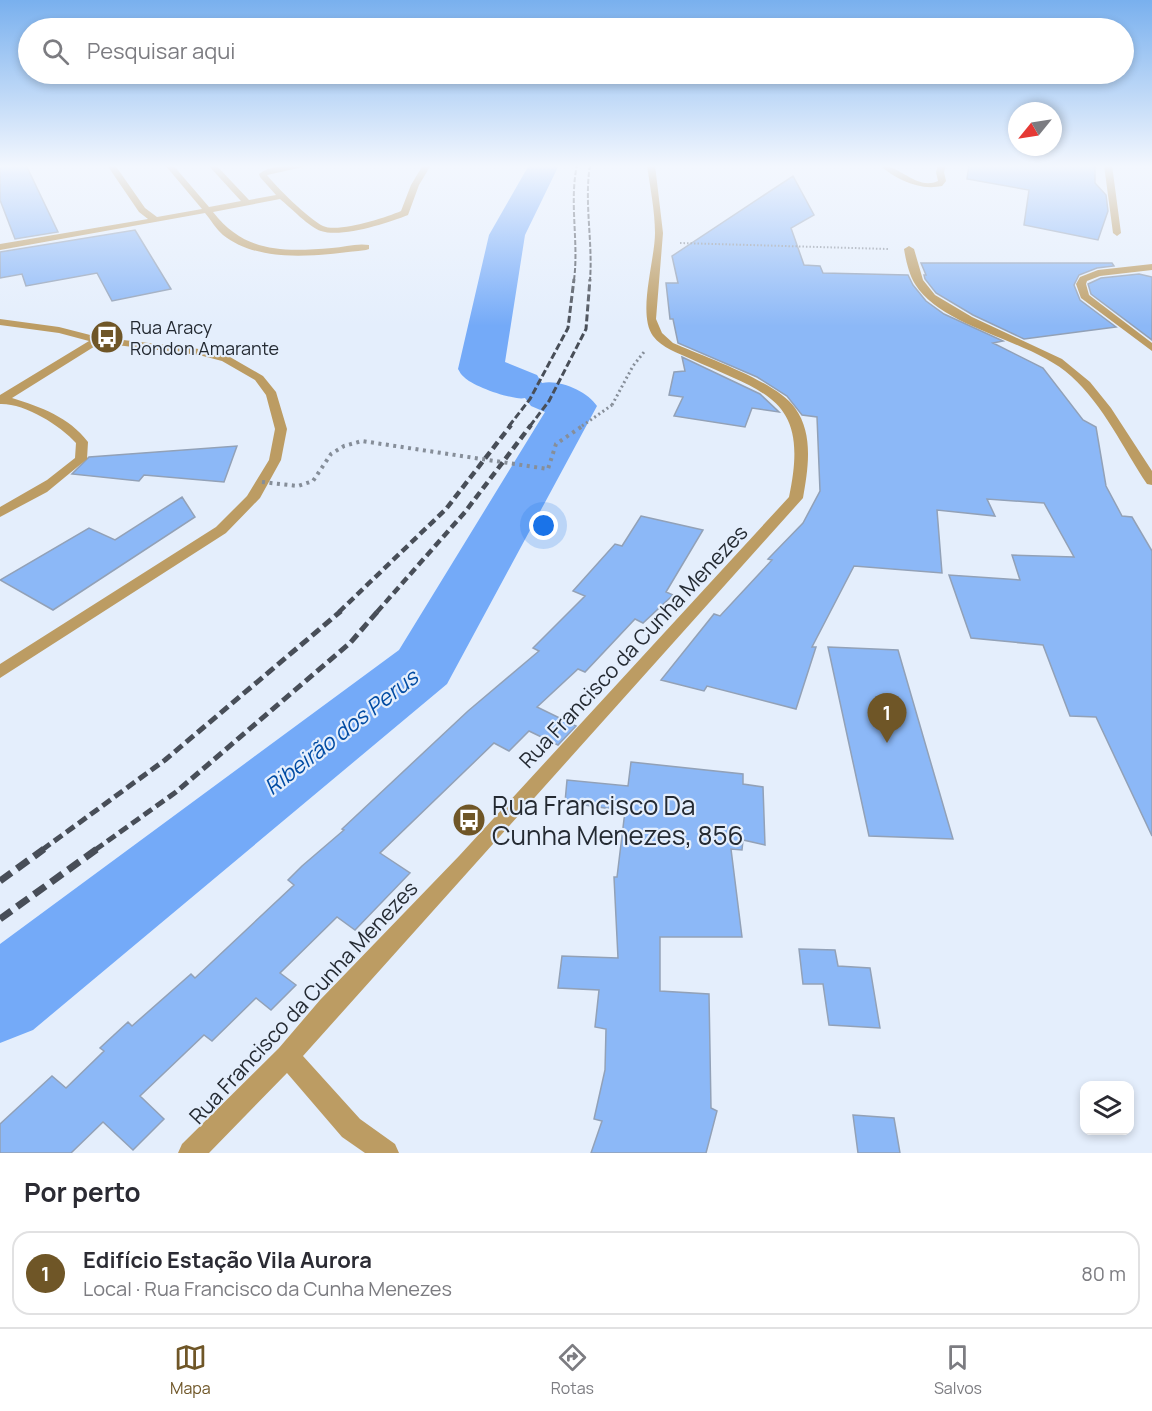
<!DOCTYPE html>
<html lang="pt">
<head>
<meta charset="utf-8">
<style>
  :root { --surface:#fff; --page:#f2f2f3; --text:#2b2b33; --muted:#7c7c81; --line:#e1e1e2; --accent:#6f5627 }
  body { margin:0; font-family:Manrope,sans-serif; background:var(--page); color:var(--text) }
  .controls { position:absolute; right:18px; bottom:18px; display:grid; overflow:hidden; border-radius:12px; box-shadow:0 3px 9px #0003 }
  .controls button { width:54px; height:54px; display:grid; place-items:center; padding:0; border:0; border-bottom:2px solid var(--line); background:var(--surface); color:var(--text); font:30px sans-serif }
  .compass { position:absolute; left:1008px; top:102px; width:54px; height:54px; border-radius:50%; background:var(--surface); box-shadow:0 3px 9px #0003; rotate:240deg }
  .you { position:absolute; left:544px; top:526px; width:21px; height:21px; margin:-15px; border:4px solid #fff; border-radius:50%; background:#1a73e8; box-shadow:0 0 0 9px #1a73e833 }
  .badge { display:grid; place-items:center; width:39px; height:39px; border-radius:50%; background:var(--accent); color:#fff; font-size:20px; font-weight:700 }
  .pin { position:absolute; translate:-50% -50px; filter:drop-shadow(0 2px 3px #0008) }
  .pin::after { content:''; position:absolute; top:32px; width:21px; height:18px; background:inherit; clip-path:polygon(0 0,100% 0,50% 100%) }
  .list { margin:0; padding:0; list-style:none }
  h2 { display:flex; justify-content:space-between; align-items:center; height:78px; margin:0; padding:0 24px; font-size:26px }
  h2 small { font-size:20px; font-weight:400; color:var(--muted) }
  .list li { display:grid; grid-template-columns:39px 1fr auto; gap:18px; align-items:center; box-sizing:border-box; height:84px; margin:0 12px 12px; padding:0 12px; border:2px solid var(--line); border-radius:18px }
  .list b { display:block; font-size:22px; white-space:nowrap }
  .list p { margin:0; font-size:20px; white-space:nowrap; color:var(--muted) }
  .list em { font-size:20px; font-style:normal; color:var(--muted) }
  .icon { flex:none; width:33px; height:33px; fill:none; stroke:currentColor; stroke-width:2; stroke-linecap:round; stroke-linejoin:round }
  .map { position:relative; flex:none; width:1152px; height:1153px; overflow:hidden }
  .search { position:absolute; background:var(--surface); box-shadow:0 3px 9px #0003; left:18px; right:18px; top:18px; height:66px; display:flex; align-items:center; gap:15px; box-sizing:border-box; padding:0 21px; border-radius:33px; color:var(--muted); font-size:22px }
  .sheet { height:174px; background:var(--surface) }
  nav { display:flex; justify-content:space-around; align-items:center; box-sizing:border-box; height:84px; border-top:2px solid var(--line); background:var(--surface); font-size:16px; color:var(--muted) }
  nav a { display:grid; justify-items:center; gap:3px }
  nav .on { color:var(--accent) }
  .map>svg:first-child { display:block }
  .lines { fill:none; stroke-linecap:round; stroke-linejoin:round }
  .river { fill:#74aaf8; fill-rule:evenodd }
  .building { fill:#8cb8f7; stroke:#92a1b7; stroke-width:1.5 }
  .path-far1 { stroke:#868e99; stroke-width:2; stroke-dasharray:1.5 2; stroke-linecap:butt }
  .path { stroke:#868e99; stroke-width:3; stroke-dasharray:2 3; stroke-linecap:butt }
  .service { fill:#bc9c63; fill-rule:evenodd }
  .minor { fill:#bc9c63; fill-rule:evenodd }
  .rail-far4 { stroke:#484e58; stroke-width:2; stroke-dasharray:5 2; stroke-linecap:butt }
  .rail-far3 { stroke:#484e58; stroke-width:3; stroke-dasharray:7 3; stroke-linecap:butt }
  .rail-far2 { stroke:#484e58; stroke-width:4.5; stroke-dasharray:8 4.5; stroke-linecap:butt }
  .rail-far1 { stroke:#484e58; stroke-width:5; stroke-dasharray:10 5; stroke-linecap:butt }
  .rail { stroke:#484e58; stroke-width:7; stroke-dasharray:14 7; stroke-linecap:butt }
  .path-bridge-far1 { stroke:#868e99; stroke-width:3; stroke-dasharray:2 3; stroke-linecap:butt }
  .path-bridge { stroke:#868e99; stroke-width:4; stroke-dasharray:3 4.5; stroke-linecap:butt }
  .labels { text-anchor:middle; dominant-baseline:central; stroke-width:4.5; stroke-linejoin:round; paint-order:stroke }
  .far-poi-label { font-size:18px; fill:#242a32; stroke:#e4eefc; text-anchor:start }
  .street-label { font-size:21px; fill:#242a32; stroke:#e4eefc }
  .water-label { font-size:22px; font-style:italic; fill:#004ba3; stroke:#e4eefc }
  .near-poi-label { font-size:26px; fill:#242a32; stroke:#e4eefc; text-anchor:start }
</style>
</head>
<body>
<div class="map">
<svg width="1152" height="1153" viewBox="0 0 1152 1153">
  <rect width="100%" height="100%" fill="#e4eefc"/>
  <g class="lines">
    <path class="river" d="M529,165H559L525,235L505,362L537,375L542,383C560,379 588,392 597,406L447,684L33,1030L0,1043V944L399,650L545,412L531,406L525,398C514,401 472,386 464,377C461,375 460,372 458,369L489,235Z"/>
  </g>
  <path class="building" d="M0,165H26L58,232L15,239L0,200Z
    M969,165H1095V183L1106,195L1108,211L1098,240L1024,225L1029,190L967,179Z
    M793,176L814,215L791,228L804,265L820,266L823,273L908,275L913,285L926,301L944,314L1003,341L993,343L1043,368L1083,420L1096,427L1106,486L1122,516L1132,517L1152,551V836L1096,717L1070,716L1043,645L971,638L949,575L1020,580L1012,555L1074,557L1044,503L987,499L995,516L937,510L942,573L854,566L812,647H816L796,709L707,686L704,691L661,680L714,614L720,616L772,560L768,559L803,523L820,491L817,417L802,415L787,396L757,377L678,343L673,319H670L666,283H678L672,256Z
    M135,230L171,289L112,301L97,273L26,286L22,274L0,278V252Z
    M921,263H1112L1114,266L1097,268L1079,275L1074,285L1080,300L1116,327L1024,339L973,315L936,293L925,279L924,275H926Z
    M1139,274L1152,277V340L1091,294L1088,284L1101,278Z
    M682,357L760,394L779,412L752,408L745,427L674,416L683,397L669,395L674,372L685,371Z
    M237,446L224,482L144,475L139,481L72,474L89,457Z
    M182,497L195,517L53,610L0,580L89,528L115,540Z
    M641,516L703,530L666,592L673,595L643,623L635,619L585,672L578,669L537,707L576,726L558,745L529,731L509,751L494,743L380,853L410,873L355,930L337,917L280,973L296,985L271,1010L256,998L212,1041L204,1035L140,1096L164,1119L133,1150L103,1122L71,1153H0V1124L52,1076L66,1088L104,1051L100,1048L128,1022L132,1026L191,974L195,978L294,885L288,880L302,866L344,830L342,829L468,711L539,651L533,648L585,596L573,591L615,544L622,546Z
    M828,647L898,650L953,839L869,836Z
    M631,762L743,774V784L763,787L765,845L743,840L742,850L731,849L742,937H660V991L709,994L711,1108L717,1111L706,1153H591L602,1121L594,1119L605,1070L606,1029L595,1027L599,990L558,988L562,956L618,958L614,877H617L625,811L565,802L567,780L628,786Z
    M799,949L835,950L838,966L870,968L880,1028L829,1025L823,984H803Z
    M853,1115L894,1118L900,1153H858Z"/>
  <g class="lines">
    <path class="path-far1" d="M680,243L888,249"/>
    <path class="path" d="M612,405L633,366L644,352"/>
    <path class="service" d="M107,165H115L145,208L157,217L202,209L165,165H173L209,207L241,201L208,165H216L249,200L276,195L260,177L259,174C271,164 297,165 312,165L267,175C276,187 309,219 323,226C338,233 385,218 401,211L411,185L423,165H431L419,185L408,215C388,223 342,238 321,231C310,228 290,207 280,199L213,212C245,253 283,252 332,248C344,247 357,243 369,245V249L366,250C322,255 261,265 223,235C216,229 211,220 205,213L0,250V244L148,219L139,212Z"/>
    <path class="minor" d="M647,165H655L663,233L656,319L662,333L673,343C704,357 776,381 795,408C814,434 808,469 803,498L303,1056L360,1119L395,1144L399,1153H365L342,1137L287,1073L209,1153H178L182,1144L279,1048L320,1000L459,856L789,497C810,399 768,394 691,359C678,353 662,348 653,336C637,314 655,260 655,233C655,211 650,187 647,165Z
      M879,165C899,164 917,191 938,181L936,172L938,165H946L944,172L946,181L942,186C919,191 896,179 879,165Z
      M1104,165H1112L1121,233L1117,236L1113,233Z
      M909,246L914,249L923,280L935,295L972,317L1062,359L1090,382L1111,408L1152,471V485L1147,484C1123,448 1104,406 1071,376C1030,339 943,329 915,284C909,274 906,261 904,249Z
      M1152,264V270L1100,276L1087,281L1086,284L1089,295L1152,343V351L1081,298L1076,284L1080,277L1098,270Z
      M0,319L59,327L98,337L199,349L230,357L263,376L276,392L287,429L281,460L260,498L226,533L0,678V664L216,527L247,496L269,460L275,429L266,395L255,380L222,361L199,355L100,343L12,398C41,407 69,417 88,442L87,459L47,492L0,517V507L47,480L75,458L76,443C60,425 24,403 0,404V395L89,341L59,333L0,325Z"/>
    <path class="rail-far4" d="M590,165C584,203 593,242 590,280
      M574,280C579,242 569,203 577,165"/>
    <path class="rail-far3" d="M509,426L530,399L568,328L574,279
      M530,426L549,401L586,329L590,279"/>
    <path class="rail-far2" d="M339,612L446,509L511,425
      M377,612L465,512L531,425"/>
    <path class="rail-far1" d="M42,850L165,760L341,611
      M95,850L176,792L350,643L378,611"/>
    <path class="rail" d="M0,881L44,849
      M0,919L97,849"/>
    <path class="path-bridge-far1" d="M582,426L612,405"/>
    <path class="path-bridge" d="M262,482L298,486L313,481L331,454L344,446L362,441L548,469L556,444L584,425"/>
  </g>
  <linearGradient id="sky" x2="0" y2="1"><stop stop-color="#79b0ee"/><stop offset="0.51" stop-color="#f3f7fe"/><stop offset="1" stop-color="#f3f7fe" stop-opacity="0"/></linearGradient>
  <rect width="1152" height="326" fill="url(#sky)"/>
  <defs>
    <g id="bus-disc" transform="scale(1.725)"><circle r="9.5" fill="#6f5627" stroke="#e4eefc"/><path d="M-5-6H5V4H4V6H2V4H-2V6H-4V4H-5ZM-3.5-4V0h7V-4ZM-3.5 1.2v1.5H-2V1.2ZM2 1.2v1.5H3.5V1.2Z" fill="#fff"/></g>
  </defs>
  <g fill-rule="evenodd">
    <use href="#bus-disc" x="107" y="337"/>
    <use href="#bus-disc" x="469" y="820"/>
  </g>
  <g class="labels">
    <g class="far-poi-label">
      <text x="130" y="327">Rua Aracy<tspan x="130" dy="21">Rondon Amarante</tspan></text>
    </g>
    <g class="street-label">
      <text transform="translate(633 646) rotate(-47)">Rua Francisco da Cunha Menezes</text>
      <text transform="translate(303 1002) rotate(-47)">Rua Francisco da Cunha Menezes</text>
    </g>
    <g class="water-label">
      <text transform="translate(341 732) rotate(-38)">Ribeirão dos Perus</text>
    </g>
    <g class="near-poi-label">
      <text x="492" y="805">Rua Francisco Da<tspan x="492" dy="30">Cunha Menezes, 856</tspan></text>
    </g>
  </g>
</svg>
<div class="controls">
<button><svg class="icon" aria-label="layers" viewBox="0 0 24 24"><path d="M12 4l9 5-9 5-9-5zM3 14l9 5 9-5"/></svg></button>
</div>
<svg class="compass" viewBox="-18 -18 36 36"><path d="M0-13l5 13h-10z" fill="#e53935"/><path d="M0 13l5-13h-10z" fill="#7c7c81"/></svg>
<div class="you"></div>
<div class="pin badge" style="left:887px;top:743px">1</div>
<div class="search"><svg class="icon" aria-label="search" viewBox="0 0 24 24"><circle cx="10" cy="10" r="6"/><path d="M15 15l6 6"/></svg>Pesquisar aqui</div>
</div>
<section class="sheet">
<h2>Por perto<small></small></h2>
<ul class="list">
<li><span class="badge">1</span><div><b>Edifício Estação Vila Aurora</b><p>Local · Rua Francisco da Cunha Menezes</p></div><em>80 m</em></li>
</ul>
</section>
<nav>
<a class="on"><svg class="icon" aria-label="map" viewBox="0 0 24 24"><path d="M3 6l6-2 6 2 6-2v14l-6 2-6-2-6 2zM9 4v14M15 6v14"/></svg>Mapa</a>
<a><svg class="icon" aria-label="directions" viewBox="0 0 24 24"><path d="M12 3l9 9-9 9-9-9zM9 14v-3h6M13 9l2 2-2 2"/></svg>Rotas</a>
<a><svg class="icon" aria-label="saved" viewBox="0 0 24 24"><path d="M7 4h10v16l-5-4-5 4z"/></svg>Salvos</a>
</nav>
</body>
</html>
